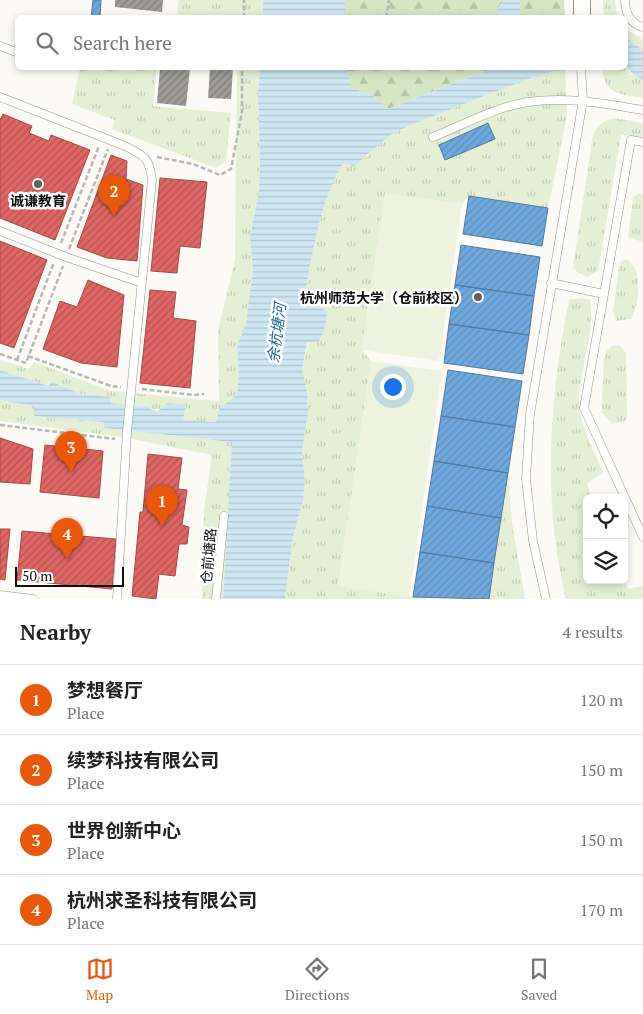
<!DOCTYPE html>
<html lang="en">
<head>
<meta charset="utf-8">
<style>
  :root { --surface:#fff; --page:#f2f2f2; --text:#222; --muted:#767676; --line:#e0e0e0; --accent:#ea580c }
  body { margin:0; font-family:"PT Serif","Noto Sans SC",serif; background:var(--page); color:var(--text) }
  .controls { position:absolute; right:15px; bottom:15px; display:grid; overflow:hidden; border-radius:8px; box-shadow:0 2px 8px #0003 }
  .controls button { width:45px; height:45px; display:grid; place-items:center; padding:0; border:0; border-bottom:1px solid var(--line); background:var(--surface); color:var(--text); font:25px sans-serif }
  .scale { position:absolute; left:15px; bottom:12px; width:109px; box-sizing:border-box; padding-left:5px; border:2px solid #0e0e0e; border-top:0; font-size:14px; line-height:18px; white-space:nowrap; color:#0e0e0e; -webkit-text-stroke:4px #fff; paint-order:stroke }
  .you { position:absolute; left:392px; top:386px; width:18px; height:18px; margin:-12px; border:4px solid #fff; border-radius:50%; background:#1a73e8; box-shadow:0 0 0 8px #1a73e833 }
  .badge { display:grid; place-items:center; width:32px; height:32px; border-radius:50%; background:var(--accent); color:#fff; font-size:16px; font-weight:700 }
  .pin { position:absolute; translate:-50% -41px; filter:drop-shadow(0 1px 2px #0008) }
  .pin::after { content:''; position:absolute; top:26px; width:18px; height:15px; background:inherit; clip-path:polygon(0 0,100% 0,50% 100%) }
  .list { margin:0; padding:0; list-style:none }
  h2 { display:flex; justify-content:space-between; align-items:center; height:65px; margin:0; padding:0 20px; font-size:21px }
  h2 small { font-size:16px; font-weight:400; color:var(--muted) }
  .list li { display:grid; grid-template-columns:32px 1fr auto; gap:15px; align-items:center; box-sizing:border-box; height:70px; padding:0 20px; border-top:1px solid var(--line) }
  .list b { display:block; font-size:19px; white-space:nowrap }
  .list p { margin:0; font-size:16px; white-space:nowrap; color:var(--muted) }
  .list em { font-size:16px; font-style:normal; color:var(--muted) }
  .icon { flex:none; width:28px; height:28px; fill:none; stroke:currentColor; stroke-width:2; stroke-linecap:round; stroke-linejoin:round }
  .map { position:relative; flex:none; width:643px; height:599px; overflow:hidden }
  .search { position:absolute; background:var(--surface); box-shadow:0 2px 8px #0003; left:15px; right:15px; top:15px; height:55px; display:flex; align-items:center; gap:12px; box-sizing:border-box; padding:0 18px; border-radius:8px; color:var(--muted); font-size:19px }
  .sheet { height:345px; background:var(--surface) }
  nav { display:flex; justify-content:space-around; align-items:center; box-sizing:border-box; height:70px; border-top:1px solid var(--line); background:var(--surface); font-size:14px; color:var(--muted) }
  nav a { display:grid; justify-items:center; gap:2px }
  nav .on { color:var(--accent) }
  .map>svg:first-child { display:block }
  .grass { fill:url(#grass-tufts) }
  .forest { fill:url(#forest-firs) }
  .pitch { fill:#eef3df }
  .water { fill:url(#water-rules) }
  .shops { fill:url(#shops-hatch); stroke:#a14c4c }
  .schools { fill:url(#schools-hatch); stroke:#527a9e }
  .building { fill:url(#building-hatch) }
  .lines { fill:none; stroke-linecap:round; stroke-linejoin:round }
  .service-casing { stroke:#959492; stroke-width:9 }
  .minor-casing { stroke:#959492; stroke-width:18 }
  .path { stroke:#b8b8b7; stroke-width:2.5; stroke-dasharray:5 2.5; stroke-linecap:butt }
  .service { stroke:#fefefd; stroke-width:8 }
  .minor { stroke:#fefefd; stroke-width:16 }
  .poi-dot { fill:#61615e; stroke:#fff; stroke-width:2 }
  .labels { text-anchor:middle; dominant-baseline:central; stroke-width:5; stroke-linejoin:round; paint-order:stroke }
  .poi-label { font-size:14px; font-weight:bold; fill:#0e0e0e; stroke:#fff }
  .street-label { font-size:14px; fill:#0e0e0e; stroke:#fff }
  .water-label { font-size:15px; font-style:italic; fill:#216697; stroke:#fff }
</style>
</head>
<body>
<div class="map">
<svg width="643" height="599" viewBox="0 0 643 599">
  <defs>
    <pattern id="grass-tufts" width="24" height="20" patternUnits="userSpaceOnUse" patternTransform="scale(1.25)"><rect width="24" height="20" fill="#e5efd5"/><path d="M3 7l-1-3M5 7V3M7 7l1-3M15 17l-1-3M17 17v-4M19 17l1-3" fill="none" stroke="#c3ccb6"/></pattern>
    <pattern id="forest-firs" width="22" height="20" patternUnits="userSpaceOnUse" patternTransform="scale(1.25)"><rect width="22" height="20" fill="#d6e6c4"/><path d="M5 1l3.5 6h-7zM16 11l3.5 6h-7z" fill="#b6c4a7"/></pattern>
    <pattern id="water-rules" width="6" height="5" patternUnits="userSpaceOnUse" patternTransform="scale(1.25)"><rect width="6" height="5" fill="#cde6f2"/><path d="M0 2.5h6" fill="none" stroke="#afc4ce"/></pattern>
    <pattern id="shops-hatch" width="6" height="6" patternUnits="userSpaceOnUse" patternTransform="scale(1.25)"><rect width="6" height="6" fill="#e06666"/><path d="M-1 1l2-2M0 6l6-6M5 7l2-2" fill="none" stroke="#b45252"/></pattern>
    <pattern id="schools-hatch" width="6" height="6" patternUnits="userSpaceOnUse" patternTransform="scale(1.25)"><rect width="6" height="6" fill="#6fa8dc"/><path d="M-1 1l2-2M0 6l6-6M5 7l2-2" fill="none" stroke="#5f8fbc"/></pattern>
    <pattern id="building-hatch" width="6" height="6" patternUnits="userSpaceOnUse" patternTransform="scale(1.25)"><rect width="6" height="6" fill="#9e9c99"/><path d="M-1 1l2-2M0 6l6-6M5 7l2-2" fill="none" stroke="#7f7e7b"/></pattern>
  </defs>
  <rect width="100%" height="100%" fill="#fbfaf4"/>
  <path class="grass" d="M178,0H263V17L177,18Z
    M603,0H615L617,17H604Z
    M626,30L643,39V50L626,38Z
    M626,65L631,75L643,80V98C619,94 605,95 602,68H626Z
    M80,68H157L153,106L231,113L226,161L216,168L112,129L115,120L72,104Z
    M237,68H260L258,93L260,163L259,191L250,237L253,269L246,324L237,346L239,372L237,395L217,422L183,420L186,405L152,410L148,407L110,403V397L81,394L52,382L48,386L0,370V360L29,369L34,362L111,391L219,401L218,331L235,259Z
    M565,68L567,116L548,208L469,196L462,204L385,194L362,350L371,361L338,586L431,599H285L293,536L303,500L305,481L302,450L308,413L307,393L302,369L318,305L306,290C313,247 321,201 343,163L366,157L375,146L390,135L413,124L533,77Z
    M615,118L643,123V137L621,135L598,271L587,277L577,272L573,267L593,135C597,124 604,120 615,118Z
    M639,193L643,194V242L628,237L633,198Z
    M627,259C643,271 640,301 631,319L616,321L613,312L619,266L621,261Z
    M583,298L590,300C596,327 580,370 579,400C579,424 594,450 603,472L587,484L592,498H587V580H624L628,589L643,586V599H566C542,501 549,399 569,300Z
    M613,345L620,346L626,353L627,414L626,421L612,424L602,412V397L604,360L607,351Z
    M0,400L35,406V416L105,422V428L233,442L223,599H202L204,510L212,455L122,437L0,421Z
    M508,473L512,523L525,599H489Z"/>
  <path class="forest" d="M345,0H564L565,17H345Z
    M346,68H493L388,109L372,95L351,88Z"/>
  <path class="pitch" d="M385,193L462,204L439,361L362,350Z
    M371,361L442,371L409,597L338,586Z"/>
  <path class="water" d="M263,0H345V17H263Z
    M503,0H520V17H498L497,10Z
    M626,38L643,50V80C621,70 625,59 626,38Z
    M260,68H346L352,88L372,95L388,109L493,68H565L533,77L413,124L390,135L354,166L343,163C321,201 313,247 306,289L318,305L327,312L325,328L319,341L307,343L302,369L307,393L308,413L302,450L305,481L303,500L293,537L285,599H223L232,442L104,428V422L34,416V406L0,400V370L48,386L52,382L81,394L110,397L111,403L148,407L152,410L158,411L167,403L186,405L183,420L216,422L219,409L237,395L239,372L237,346L246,324L253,269L250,237L259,191L260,163L258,93Z"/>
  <path class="shops" d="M3,114L32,126L29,133L49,141L51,135L90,150L55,240L0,218V120Z
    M111,155L127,161L126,179L143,185L137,261L107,258L77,247Z
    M160,178L207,182L200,248L180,246L177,273L151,271Z
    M0,241L47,260L14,348L0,343Z
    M88,280L124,295L117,367L81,363L43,349L60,301L77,307Z
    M150,290L176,292L173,318L196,321L190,388L140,383Z
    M0,438L33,449L30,484L0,482Z
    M45,445L103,451L99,498L40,492Z
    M148,454L182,458L178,489L187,490L182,525L189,527L187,544H179L175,576L159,574L156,599L132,596L140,512H143Z
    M0,529H10L5,580L0,579Z
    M22,531L116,539L112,589L17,580Z"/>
  <path class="schools" d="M93,0H101L100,18H91Z
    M488,123L495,139L445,160L439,145Z
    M469,196L548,208L542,246L463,234Z
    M461,245L540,257L534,296L455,285Z
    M455,285L534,296L529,335L449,324Z
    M449,324L529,335L523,374L444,363Z
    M448,370L522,381L515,427L441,416Z
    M441,416L515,427L508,473L434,461Z
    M434,461L508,473L501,518L427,506Z
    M427,506L501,518L494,563L420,552Z
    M420,552L494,563L489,599L413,597Z"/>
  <path class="building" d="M115,0H163L162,12L115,7Z
    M160,68H190L186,106L157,103Z
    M210,68H233L231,99L208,98Z"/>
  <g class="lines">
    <g class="service-casing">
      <path id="service" d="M625,0C625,12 630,24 643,27
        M0,46L16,52
        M0,97L125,146C145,156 149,157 152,180L127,432L117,599
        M433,137C463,125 495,107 528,102C567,96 605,104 643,110
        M643,142L631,140L584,408L643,537
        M0,231L66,257L142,283
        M551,283L604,294
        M0,595L33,599
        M216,599L224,516
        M546,599L533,541L526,479L530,414L583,100L581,68"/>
    </g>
    <g class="minor-casing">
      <path id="minor" d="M582,18V0"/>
    </g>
    <path class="path" d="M244,18V0
      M386,18L389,0
      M421,68L437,70L442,68
      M157,157L193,164L220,175L231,169L242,112V68
      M61,243L99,146
      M69,249L108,149
      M0,354L26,363L63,266
      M28,356L111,386L121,387
      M17,360L54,262
      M142,389L193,395L204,394
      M0,425L115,439"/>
    <use href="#service" class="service"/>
    <use href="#minor" class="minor"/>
  </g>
  <g class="poi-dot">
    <circle cx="38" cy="184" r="5"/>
    <circle cx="478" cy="297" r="5"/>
  </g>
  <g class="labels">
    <g class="poi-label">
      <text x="38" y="200">诚谦教育</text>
      <text x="468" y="297" text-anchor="end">杭州师范大学（仓前校区）</text>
    </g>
    <g class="street-label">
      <text transform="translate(208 556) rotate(-85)">仓前塘路</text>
    </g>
    <g class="water-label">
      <text transform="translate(276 333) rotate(-83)">余杭塘河</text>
    </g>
  </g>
</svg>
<div class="controls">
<button><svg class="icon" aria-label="locate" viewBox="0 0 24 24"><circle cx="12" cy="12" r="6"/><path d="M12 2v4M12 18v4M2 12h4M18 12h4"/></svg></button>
<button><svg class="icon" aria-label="layers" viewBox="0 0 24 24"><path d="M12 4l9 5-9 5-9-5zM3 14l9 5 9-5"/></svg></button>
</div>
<div class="scale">50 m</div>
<div class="you"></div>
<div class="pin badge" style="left:162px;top:526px">1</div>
<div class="pin badge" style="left:114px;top:216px">2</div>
<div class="pin badge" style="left:71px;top:472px">3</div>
<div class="pin badge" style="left:67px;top:559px">4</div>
<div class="search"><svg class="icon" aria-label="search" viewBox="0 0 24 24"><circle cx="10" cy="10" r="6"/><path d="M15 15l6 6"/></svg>Search here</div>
</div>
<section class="sheet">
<h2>Nearby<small>4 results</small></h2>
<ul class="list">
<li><span class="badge">1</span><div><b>梦想餐厅</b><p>Place</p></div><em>120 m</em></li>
<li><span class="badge">2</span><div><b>续梦科技有限公司</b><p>Place</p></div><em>150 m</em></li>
<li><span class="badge">3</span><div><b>世界创新中心</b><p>Place</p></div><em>150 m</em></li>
<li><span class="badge">4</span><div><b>杭州求圣科技有限公司</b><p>Place</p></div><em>170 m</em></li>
</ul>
</section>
<nav>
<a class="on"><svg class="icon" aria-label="map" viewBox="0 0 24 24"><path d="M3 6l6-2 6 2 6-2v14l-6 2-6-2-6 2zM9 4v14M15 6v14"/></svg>Map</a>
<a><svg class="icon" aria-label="directions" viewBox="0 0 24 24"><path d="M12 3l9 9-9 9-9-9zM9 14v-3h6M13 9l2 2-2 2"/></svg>Directions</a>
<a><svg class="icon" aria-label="saved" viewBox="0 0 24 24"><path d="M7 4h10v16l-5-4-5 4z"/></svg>Saved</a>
</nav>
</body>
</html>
